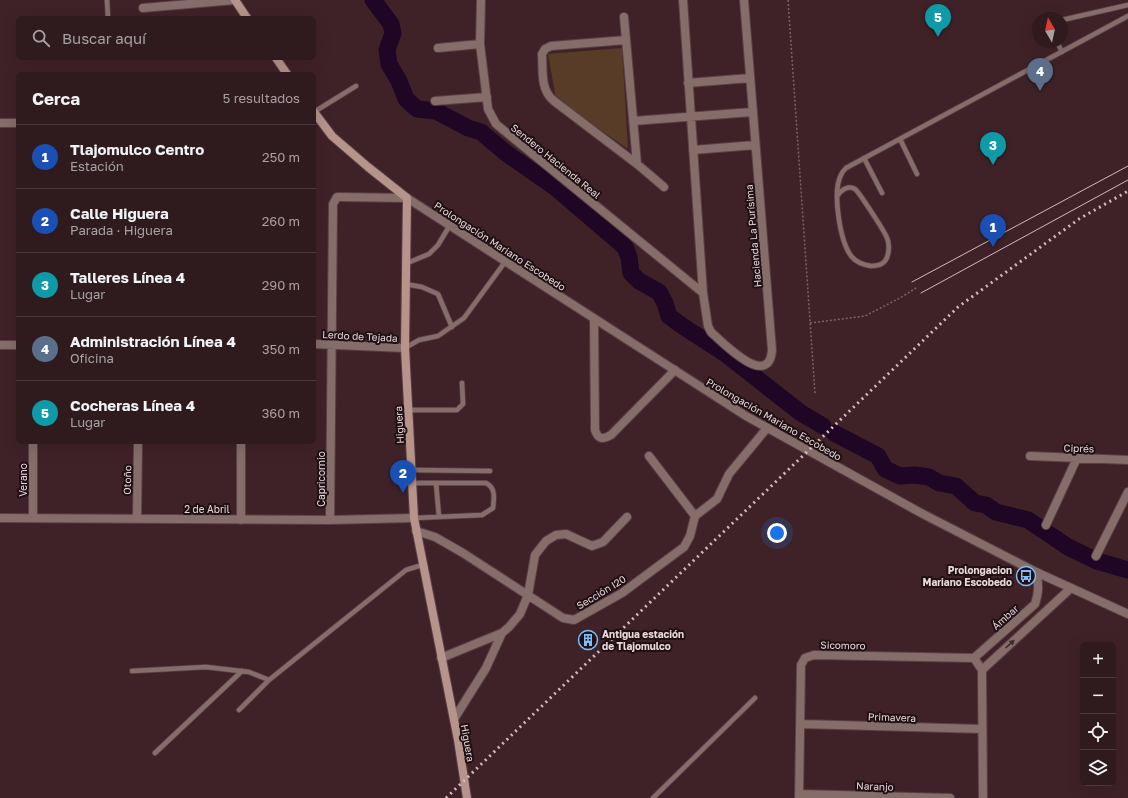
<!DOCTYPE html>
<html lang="es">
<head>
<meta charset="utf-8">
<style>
  :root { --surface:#2f1a1e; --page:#3b272b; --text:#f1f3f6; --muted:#a7a1a4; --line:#4a383c; --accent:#8bbbb9 }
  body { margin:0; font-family:"Golos Text",sans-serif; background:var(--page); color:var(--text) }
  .controls { position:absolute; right:12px; bottom:12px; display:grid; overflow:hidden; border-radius:6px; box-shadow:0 4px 16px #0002 }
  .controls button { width:36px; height:36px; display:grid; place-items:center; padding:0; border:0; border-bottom:1px solid var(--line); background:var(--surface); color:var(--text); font:20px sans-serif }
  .compass { position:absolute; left:1032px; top:12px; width:36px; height:36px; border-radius:50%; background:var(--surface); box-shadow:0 4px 16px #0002; rotate:351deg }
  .you { position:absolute; left:777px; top:533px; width:14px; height:14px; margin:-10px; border:3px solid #fff; border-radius:50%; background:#1a73e8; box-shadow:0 0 0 6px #1a73e833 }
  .badge { display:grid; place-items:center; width:26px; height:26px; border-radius:50%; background:var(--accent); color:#fff; font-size:13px; font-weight:700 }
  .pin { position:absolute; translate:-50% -33px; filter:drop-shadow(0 1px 2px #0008) }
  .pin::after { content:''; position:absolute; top:21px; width:14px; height:12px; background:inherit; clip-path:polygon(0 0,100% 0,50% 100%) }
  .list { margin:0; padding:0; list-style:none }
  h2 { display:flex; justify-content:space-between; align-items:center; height:52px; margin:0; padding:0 16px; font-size:17px }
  h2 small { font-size:13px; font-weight:400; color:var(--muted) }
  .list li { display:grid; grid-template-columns:26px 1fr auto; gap:12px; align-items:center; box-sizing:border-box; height:64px; padding:0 16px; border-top:1px solid var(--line) }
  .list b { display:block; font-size:15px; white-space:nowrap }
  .list p { margin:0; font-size:13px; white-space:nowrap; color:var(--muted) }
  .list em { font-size:13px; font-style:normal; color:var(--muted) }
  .icon { flex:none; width:22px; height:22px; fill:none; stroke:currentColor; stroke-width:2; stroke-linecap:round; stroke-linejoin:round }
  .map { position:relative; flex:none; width:1128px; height:798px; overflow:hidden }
  .search { position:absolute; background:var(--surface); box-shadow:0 4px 16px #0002; left:16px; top:16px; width:300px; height:44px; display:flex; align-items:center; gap:10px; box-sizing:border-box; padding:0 14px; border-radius:6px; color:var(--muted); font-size:15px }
  .panel { position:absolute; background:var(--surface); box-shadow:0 4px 16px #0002; left:16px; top:72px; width:300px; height:372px; border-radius:6px }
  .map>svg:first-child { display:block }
  .green { fill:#593c28 }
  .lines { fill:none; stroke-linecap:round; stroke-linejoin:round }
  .river { stroke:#1e0624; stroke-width:17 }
  .service-casing { stroke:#5b3f45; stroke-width:6 }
  .minor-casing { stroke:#5b3f45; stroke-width:10 }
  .tertiary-casing { stroke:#5b3f45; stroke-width:10 }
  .secondary-casing { stroke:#5b3f45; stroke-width:10 }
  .path { stroke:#7c6367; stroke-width:1.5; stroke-dasharray:2 2; stroke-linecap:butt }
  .service { stroke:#856e69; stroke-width:4.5 }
  .minor { stroke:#856e69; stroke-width:8 }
  .tertiary { stroke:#856e69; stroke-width:8 }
  .secondary { stroke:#b6938b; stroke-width:8 }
  .tram { stroke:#d0babe; stroke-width:1 }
  .rail { stroke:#d0babe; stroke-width:3; stroke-dasharray:2 4; stroke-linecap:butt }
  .oneway { fill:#3d2c2d }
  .labels { text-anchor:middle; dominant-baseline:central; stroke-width:4; stroke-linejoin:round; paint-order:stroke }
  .street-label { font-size:10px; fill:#ecd8db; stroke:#1e1013 }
  .poi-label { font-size:10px; font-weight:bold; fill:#ecd8db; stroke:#1e1013; text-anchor:end }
</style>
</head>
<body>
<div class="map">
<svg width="1128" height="798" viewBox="0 0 1128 798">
  <rect width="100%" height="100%" fill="#3f2228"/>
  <path class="green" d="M622,48L628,149L556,99L548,54Z"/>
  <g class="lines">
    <path class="river" d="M373,0L391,24L393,33L387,50L389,64L399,81L406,99L417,109L436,111L468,128L481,132L506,153L556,188L625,247L629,257L631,273L639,281L659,292L665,303L669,316L681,325L727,355L801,413L823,426
      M834,433L878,456L885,469L900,476L915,475L929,477L939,483L956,486L975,503L986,505L996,512L1028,520L1068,547L1097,561L1128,570"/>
    <g class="service-casing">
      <path id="service" d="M107,0L108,18
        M1062,20L1128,5
        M1057,42L1062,52
        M314,112L356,86
        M900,139L917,174
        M864,158L882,193
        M837,196C841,190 848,185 855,189C859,192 885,232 887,238C890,244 889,256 885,261C882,265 875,266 871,266C865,265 856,262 852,257C840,243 832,192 841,175C842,172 844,170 846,168L1128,16
        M405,264L429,254L438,245L450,225
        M405,284L422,287L438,294L452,327
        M405,348L419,340L438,336L464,318L505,262
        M409,410H457L463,404L462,383
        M411,470L490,471
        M412,483H486C496,488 494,498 493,508L482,515L414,518
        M436,483L439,517
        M132,671L206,667L249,672L269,680
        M239,710L269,680L406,570L422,565
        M155,753L242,671
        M653,798L755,698"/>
    </g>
    <g class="minor-casing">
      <path id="minor" d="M481,0L480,44L488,109L496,124L703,293
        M683,0L703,293L708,326L711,332C723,343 769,390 772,350L744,0
        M143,8L235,0
        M624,17L637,164
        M626,40L551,46L545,49L542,54C543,70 540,90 554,101L637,164L664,187
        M438,48L480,44
        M688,83L750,78
        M435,101L487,97
        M633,121L752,112
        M0,123H18
        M693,150L755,145
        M594,319L595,430C598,439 602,440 611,435L675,370
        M314,344L405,348
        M0,345H18
        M33,442V518
        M241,442V520
        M649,456L695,516
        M1030,456L1128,460
        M0,518L330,520L414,518
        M137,519L138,442
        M330,520L333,204L337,197H340L407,198
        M1046,525L1077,458
        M416,531L435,537L463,553L563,618L574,620L622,593L684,547L690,536L695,516L717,499L729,474L767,428
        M1096,556L1128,492
        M441,658L502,633L509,627L520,614L528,595L535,555L546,541L556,535L566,534L592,546L603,542L627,517
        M974,658L982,670L983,798
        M974,658L1035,604C1039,592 1039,584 1036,572
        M982,670L1071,588
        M454,719L486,668L502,633
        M801,724L982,729
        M799,794L950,798
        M799,798L801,665L805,658L814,655L974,658"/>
    </g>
    <g class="tertiary-casing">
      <path id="tertiary" d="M407,198L746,416L921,513L1036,572L1128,614"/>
    </g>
    <g class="secondary-casing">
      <path id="secondary" d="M235,0L247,18
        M276,58L287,74
        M314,112L332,136L368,167L407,198L405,348L414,518L458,740L467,798"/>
    </g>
    <path class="path" d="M788,0L815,394
      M810,323L865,316L900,298L916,288"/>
    <use href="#service" class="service"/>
    <use href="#minor" class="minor"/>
    <use href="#tertiary" class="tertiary"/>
    <use href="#secondary" class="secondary"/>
    <path class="tram" d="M912,282L1128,166
      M921,293L1128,180"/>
    <path class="rail" d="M446,798L958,307L1079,219L1128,191"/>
  </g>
  <defs><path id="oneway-solid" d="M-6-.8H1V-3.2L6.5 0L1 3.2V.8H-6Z"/></defs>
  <use class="oneway" href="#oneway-solid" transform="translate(1010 644) rotate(-42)"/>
  <defs>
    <g id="bus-ring" transform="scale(1)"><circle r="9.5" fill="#1e1013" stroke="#7ebdf9" stroke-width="1.5"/><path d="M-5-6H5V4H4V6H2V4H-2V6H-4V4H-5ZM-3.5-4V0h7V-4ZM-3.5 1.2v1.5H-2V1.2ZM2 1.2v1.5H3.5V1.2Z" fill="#7ebdf9"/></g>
    <g id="building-ring" transform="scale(1)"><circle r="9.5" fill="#1e1013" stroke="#7ebdf9" stroke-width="1.5"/><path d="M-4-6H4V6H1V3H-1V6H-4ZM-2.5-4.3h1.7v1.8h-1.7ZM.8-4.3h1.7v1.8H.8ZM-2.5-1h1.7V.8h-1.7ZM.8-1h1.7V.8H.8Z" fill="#7ebdf9"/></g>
  </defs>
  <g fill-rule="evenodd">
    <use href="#bus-ring" x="1026" y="576"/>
    <use href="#building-ring" x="588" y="640"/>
  </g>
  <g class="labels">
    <g class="street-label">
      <text transform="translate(556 161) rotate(39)">Sendero Hacienda Real</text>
      <text transform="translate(753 236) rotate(-95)">Hacienda La Purísima</text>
      <text transform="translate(500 246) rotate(33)">Prolongación Mariano Escobedo</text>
      <text transform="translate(360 336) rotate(3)">Lerdo de Tejada</text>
      <text transform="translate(774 419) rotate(30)">Prolongación Mariano Escobedo</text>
      <text transform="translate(399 425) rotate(-93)">Higuera</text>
      <text transform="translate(1079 448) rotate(2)">Ciprés</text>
      <text transform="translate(321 479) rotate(-90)">Capricornio</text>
      <text transform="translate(23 480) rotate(-90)">Verano</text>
      <text transform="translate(127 480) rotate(-89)">Otoño</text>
      <text x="207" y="509">2 de Abril</text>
      <text transform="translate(601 592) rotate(-31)">Sección I20</text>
      <text transform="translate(1005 617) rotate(-42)">Ámbar</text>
      <text transform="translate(843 645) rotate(1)">Sicomoro</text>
      <text transform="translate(892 717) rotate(2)">Primavera</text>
      <text transform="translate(468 743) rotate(80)">Higuera</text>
      <text transform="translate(875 786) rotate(2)">Naranjo</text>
    </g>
    <g class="poi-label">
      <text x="1012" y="570">Prolongacion<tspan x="1012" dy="12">Mariano Escobedo</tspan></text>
      <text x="602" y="634" text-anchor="start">Antigua estación<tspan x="602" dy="12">de Tlajomulco</tspan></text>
    </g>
  </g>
</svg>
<div class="controls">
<button>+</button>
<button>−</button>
<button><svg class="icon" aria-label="locate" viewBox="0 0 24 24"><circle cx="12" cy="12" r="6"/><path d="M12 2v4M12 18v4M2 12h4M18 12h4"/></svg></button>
<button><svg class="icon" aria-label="layers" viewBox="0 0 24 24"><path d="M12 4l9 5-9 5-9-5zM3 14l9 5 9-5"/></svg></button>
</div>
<svg class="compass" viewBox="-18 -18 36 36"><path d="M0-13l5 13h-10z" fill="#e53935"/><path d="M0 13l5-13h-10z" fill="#a7a1a4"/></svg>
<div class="you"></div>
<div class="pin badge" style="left:993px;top:247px;background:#1a4fb4">1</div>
<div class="pin badge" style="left:403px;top:493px;background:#1a4fb4">2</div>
<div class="pin badge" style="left:993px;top:165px;background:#0f9aa8">3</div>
<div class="pin badge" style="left:1040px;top:91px;background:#5c6f8a">4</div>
<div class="pin badge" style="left:938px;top:37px;background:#0f9aa8">5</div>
<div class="search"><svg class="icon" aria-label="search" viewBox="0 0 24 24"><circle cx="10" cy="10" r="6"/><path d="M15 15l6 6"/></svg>Buscar aquí</div>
<section class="panel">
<h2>Cerca<small>5 resultados</small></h2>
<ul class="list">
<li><span class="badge" style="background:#1a4fb4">1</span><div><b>Tlajomulco Centro</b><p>Estación</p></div><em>250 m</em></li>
<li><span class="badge" style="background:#1a4fb4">2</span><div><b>Calle Higuera</b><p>Parada · Higuera</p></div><em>260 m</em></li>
<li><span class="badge" style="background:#0f9aa8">3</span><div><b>Talleres Línea 4</b><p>Lugar</p></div><em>290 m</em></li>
<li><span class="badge" style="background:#5c6f8a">4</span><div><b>Administración Línea 4</b><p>Oficina</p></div><em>350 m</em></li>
<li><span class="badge" style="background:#0f9aa8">5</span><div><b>Cocheras Línea 4</b><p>Lugar</p></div><em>360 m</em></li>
</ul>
</section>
</div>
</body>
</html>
